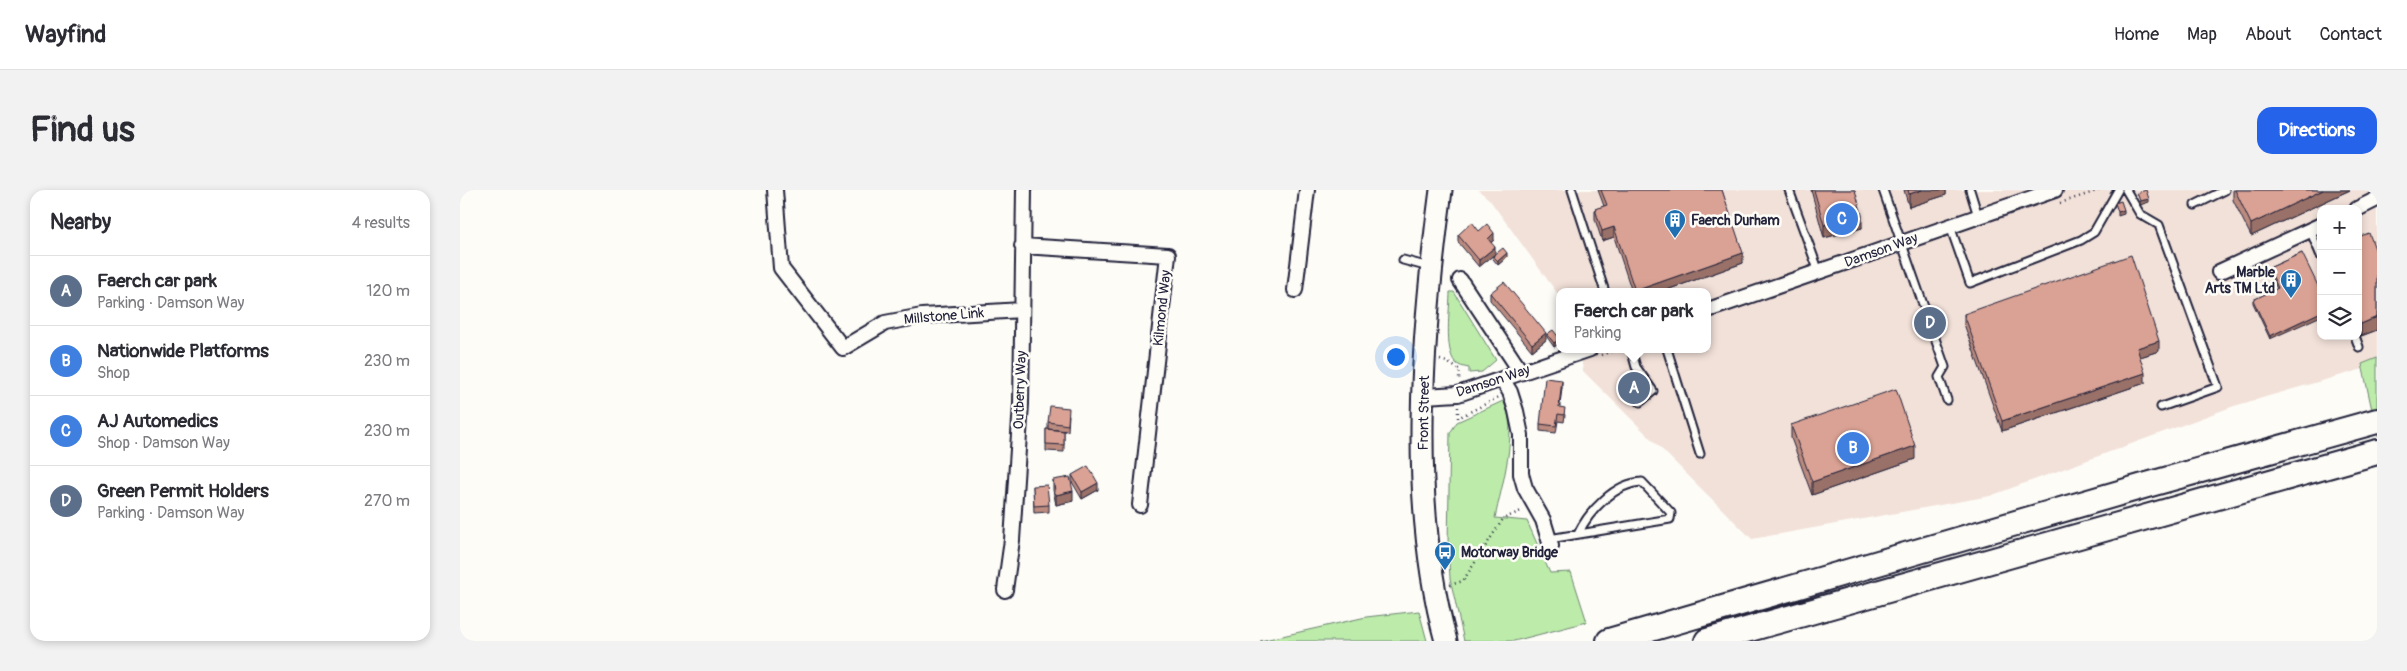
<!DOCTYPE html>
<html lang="en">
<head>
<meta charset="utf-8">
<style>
  :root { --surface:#fff; --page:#f2f2f3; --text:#2b2b33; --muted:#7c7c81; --line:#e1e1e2; --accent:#2563eb }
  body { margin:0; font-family:Pangolin,sans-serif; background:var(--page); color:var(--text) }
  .controls { position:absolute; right:15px; top:15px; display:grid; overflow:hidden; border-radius:10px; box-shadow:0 2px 8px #0003 }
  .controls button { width:45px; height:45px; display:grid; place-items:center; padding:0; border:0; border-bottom:1px solid var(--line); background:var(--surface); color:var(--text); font:25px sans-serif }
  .you { position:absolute; left:935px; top:166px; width:18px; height:18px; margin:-12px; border:4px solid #fff; border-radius:50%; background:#1a73e8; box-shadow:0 0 0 8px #1a73e833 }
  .badge { display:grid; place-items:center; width:32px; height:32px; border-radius:50%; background:var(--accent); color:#fff; font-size:16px; font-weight:700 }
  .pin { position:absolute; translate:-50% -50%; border:2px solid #fff; box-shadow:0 1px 5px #0006 }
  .popup { position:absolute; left:1096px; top:98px; width:155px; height:65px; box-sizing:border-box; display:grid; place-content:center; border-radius:10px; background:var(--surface); filter:drop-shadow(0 1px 4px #0005); font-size:16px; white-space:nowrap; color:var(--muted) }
  .popup b { font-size:19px; color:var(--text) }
  .popup::after { content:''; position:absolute; left:50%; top:100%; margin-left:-10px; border:10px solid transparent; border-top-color:var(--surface) }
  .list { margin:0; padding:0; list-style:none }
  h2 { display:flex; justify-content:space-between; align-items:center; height:65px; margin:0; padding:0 20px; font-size:21px }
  h2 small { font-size:16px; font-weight:400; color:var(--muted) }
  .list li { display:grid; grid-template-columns:32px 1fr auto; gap:15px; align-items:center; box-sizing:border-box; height:70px; padding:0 20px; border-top:1px solid var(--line) }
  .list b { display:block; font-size:19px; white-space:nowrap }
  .list p { margin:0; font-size:16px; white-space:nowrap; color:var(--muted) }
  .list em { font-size:16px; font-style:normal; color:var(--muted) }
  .icon { flex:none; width:28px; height:28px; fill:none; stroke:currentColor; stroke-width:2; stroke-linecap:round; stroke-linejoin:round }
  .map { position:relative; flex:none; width:1917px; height:451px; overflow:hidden; border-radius:15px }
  header { display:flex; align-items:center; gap:30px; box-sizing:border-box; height:70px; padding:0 25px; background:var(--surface); border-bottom:1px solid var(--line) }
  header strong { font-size:24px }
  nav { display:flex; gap:28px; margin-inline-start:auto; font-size:18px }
  .intro { display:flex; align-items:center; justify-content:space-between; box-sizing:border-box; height:120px; padding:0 30px }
  h1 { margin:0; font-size:35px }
  .button { padding:12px 22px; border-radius:15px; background:var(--accent); color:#fff; font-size:18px; font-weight:700 }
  main { display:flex; gap:30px; padding:0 30px }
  aside { flex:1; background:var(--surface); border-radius:15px; box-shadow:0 2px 8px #0003 }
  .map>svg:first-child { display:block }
  .built { fill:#f2e1d9; fill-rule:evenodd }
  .green { fill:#bcebaa; stroke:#6f8672 }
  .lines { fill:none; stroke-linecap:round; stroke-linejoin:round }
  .service-casing { stroke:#22223b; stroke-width:11 }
  .minor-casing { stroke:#22223b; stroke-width:18 }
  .primary-casing { stroke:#22223b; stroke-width:25 }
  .motorway-casing { stroke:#22223b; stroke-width:28 }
  .path { stroke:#22223b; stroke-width:2.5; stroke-dasharray:1 4; stroke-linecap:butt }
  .service { stroke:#fdfcf7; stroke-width:7 }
  .minor { stroke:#fdfcf7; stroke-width:14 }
  .primary { stroke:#fdfcf7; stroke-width:21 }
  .motorway { stroke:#fdfcf7; stroke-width:24 }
  .wall { fill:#bb8b7f; stroke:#22223b }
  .shaded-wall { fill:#997168; stroke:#22223b }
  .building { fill:#daa294; stroke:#22223b }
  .labels { text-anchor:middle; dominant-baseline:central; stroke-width:5; stroke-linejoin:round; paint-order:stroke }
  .poi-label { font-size:14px; font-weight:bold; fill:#22223b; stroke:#fdfcf7; text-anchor:start }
  .street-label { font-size:14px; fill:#22223b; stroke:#fdfcf7 }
</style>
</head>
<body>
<header>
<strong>Wayfind</strong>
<nav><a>Home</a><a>Map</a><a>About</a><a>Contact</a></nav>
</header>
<div class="intro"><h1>Find us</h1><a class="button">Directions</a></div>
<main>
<aside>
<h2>Nearby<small>4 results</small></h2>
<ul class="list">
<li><span class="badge" style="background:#5c6f8a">A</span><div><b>Faerch car park</b><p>Parking · Damson Way</p></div><em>120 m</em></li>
<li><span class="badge" style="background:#3f7fe0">B</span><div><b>Nationwide Platforms</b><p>Shop</p></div><em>230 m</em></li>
<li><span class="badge" style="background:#3f7fe0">C</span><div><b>AJ Automedics</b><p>Shop · Damson Way</p></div><em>230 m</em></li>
<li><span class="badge" style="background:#5c6f8a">D</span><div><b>Green Permit Holders</b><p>Parking · Damson Way</p></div><em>270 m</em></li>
</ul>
</aside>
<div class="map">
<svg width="1917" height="451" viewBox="0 0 1917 451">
  <rect width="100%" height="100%" fill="#fdfcf7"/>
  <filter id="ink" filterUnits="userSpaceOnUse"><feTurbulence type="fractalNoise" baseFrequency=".02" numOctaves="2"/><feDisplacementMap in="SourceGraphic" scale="10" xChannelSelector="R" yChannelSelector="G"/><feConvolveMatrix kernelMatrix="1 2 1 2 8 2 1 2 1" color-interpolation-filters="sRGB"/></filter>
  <g filter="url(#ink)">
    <path class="built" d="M1018,0H1917V168L1902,174L1903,179L1774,216L1530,306L1292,349L1123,181L1120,159H1248V102H1100V107L1029,9ZM1861,19H1898V146H1861Z"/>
    <path class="green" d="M990,102H994L1036,170L1022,182L1009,183V178C1004,177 998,176 995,172C984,159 990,119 990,102Z
      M1917,168V243L1902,174Z
      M1043,211C1060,238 1041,298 1035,328L1067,331L1090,383L1111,382L1127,432L1054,451H1004L990,388L988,355L990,243L997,232Z
      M959,421L967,451H800L906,427Z"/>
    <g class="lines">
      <g class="service-casing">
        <path id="service" d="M1112,0L1145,102
          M1329,0L1359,82
          M1423,0L1485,177L1479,187L1487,210
          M1510,0L1518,26
          M1666,0L1680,24L1699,35L1758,197L1701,217
          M1735,15L1765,0
          M1490,36L1510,93L1621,50L1634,42L1658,0
          M1850,40L1861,66
          M943,70L969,77
          M1895,146L1899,157
          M1171,159L1176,177L1193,201L1180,212
          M1207,159L1240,264
          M1089,349L1210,329L1211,323L1182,292C1155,293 1129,321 1118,344"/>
      </g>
      <g class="minor-casing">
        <path id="minor" d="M315,0L321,78L383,158L425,133L462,126L562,120
          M1897,19L1917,9
          M562,56L708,65L680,315
          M1759,82L1861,35
          M1000,90L1061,182
          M835,100L847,0
          M1248,120L1595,0
          M1042,189L1050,202L1056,221L1061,245V284L1065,298L1083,330L1091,356
          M964,206L998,204L1130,159
          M545,400L552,350L561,214L564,0"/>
      </g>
      <g class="primary-casing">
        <path id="primary" d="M981,0C962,142 948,312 986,451"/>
      </g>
      <g class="motorway-casing">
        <path id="motorway" d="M1149,451L1687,295L1917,231
          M1247,451L1917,262"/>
      </g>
      <path class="path" d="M1600,13L1640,0
        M1141,165L1158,159
        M980,170L987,172L1000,180L999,189
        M998,217V228L1039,207
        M990,395L1003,391L1043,329L1063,320"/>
      <use href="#service" class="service"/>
      <use href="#minor" class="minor"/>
      <use href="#primary" class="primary"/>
      <use href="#motorway" class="motorway"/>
    </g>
    <path class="wall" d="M1138,0H1262L1283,73L1201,102H1172L1154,47L1142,51L1135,29V19L1144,16Z
      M1351,0H1395L1402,38L1364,48Z
      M1444,0H1486V5L1449,17Z
      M1773,0H1890L1791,46L1773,10Z
      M1019,41L1034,50L1031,53L1035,64L1019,77L998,52V45Z
      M1898,47L1917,64V140L1901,146L1898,139Z
      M1842,63L1810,149L1793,113V110L1817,99L1809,82V78Z
      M1033,66L1047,67L1038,75L1033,69Z
      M1030,103L1086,150L1072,161L1030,110Z
      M1504,124L1699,161L1680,167L1685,193L1542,241L1504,134Z
      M1087,144L1100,153L1094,157L1087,147Z
      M1102,197L1099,217L1105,225L1104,232L1098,231L1096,243L1080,241V234Z
      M609,225L608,241L588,239V232Z
      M1331,235L1455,269L1352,305L1331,248Z
      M586,239L604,241V262L586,261Z
      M612,285L638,300L622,309L612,292Z
      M593,290L613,311L596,315L593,300Z
      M573,296L589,315V322L574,323Z"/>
    <path class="shaded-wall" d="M1462,0H1486V5L1449,17V4Z
      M1863,0H1890L1791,46V34Z
      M1689,9V12L1680,15V11Z
      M1664,20V24L1658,26V22Z
      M1402,25V38L1364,48V35Z
      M1154,37V47L1142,51V41Z
      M1034,43V50L1028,55V49Z
      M1035,57V64L1019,77V70Z
      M1047,63V67L1038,75V71Z
      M1283,63V73L1201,102H1175V101Z
      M1861,122V126L1810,149V146Z
      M1917,127V140L1901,146V134Z
      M1086,143V150L1072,161V154Z
      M1100,149V153L1094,157V153Z
      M1699,151V161L1677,168V158Z
      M1685,183V193L1542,241V231Z
      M1102,190V197L1099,224V217Z
      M1455,256V269L1352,305V292Z
      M638,293V300L622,309V302Z
      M613,301V311L596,315V305Z"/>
    <path class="building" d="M1141,0H1262L1283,63L1175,101L1154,37L1142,41L1135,19L1147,15Z
      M1354,0H1395L1402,25L1364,35Z
      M1448,0H1462L1449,4Z
      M1686,0L1689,9L1680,11L1677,3Z
      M1775,0H1863L1791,34Z
      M1661,11L1664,20L1658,22L1655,13Z
      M1012,32L1019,41L1027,34L1034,43L1028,49L1035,57L1019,70L998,45Z
      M1909,43L1917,64V127L1901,134L1898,126V47Z
      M1043,58L1047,63L1038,71L1033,66Z
      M1842,63L1861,102V122L1810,146L1793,110L1818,98L1809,78Z
      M1671,65L1699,151L1677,158L1685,183L1542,231L1504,124Z
      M1044,92L1086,143L1072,154L1030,103Z
      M1093,140L1100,149L1094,153L1087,144Z
      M1085,188L1102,190L1099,217L1105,218L1104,225L1098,224L1096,236L1080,234Z
      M1436,199L1455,256L1352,292L1331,235Z
      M590,216L609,218L608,235L588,232Z
      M586,239L604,241V255L586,254Z
      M628,276L638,293L622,302L612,285Z
      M610,287L613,301L596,305L593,290Z
      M587,295L589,315L574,316L573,296Z"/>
  </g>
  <defs>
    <g id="building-pin" transform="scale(1.125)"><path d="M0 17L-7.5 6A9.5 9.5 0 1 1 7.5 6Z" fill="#1f6fb2" stroke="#fdfcf7"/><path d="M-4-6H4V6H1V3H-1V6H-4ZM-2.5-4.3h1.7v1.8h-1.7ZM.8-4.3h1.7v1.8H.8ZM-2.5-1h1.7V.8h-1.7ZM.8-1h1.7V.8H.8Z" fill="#fff"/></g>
    <g id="bus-pin" transform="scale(1.125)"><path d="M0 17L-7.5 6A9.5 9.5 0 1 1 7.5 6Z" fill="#1f6fb2" stroke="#fdfcf7"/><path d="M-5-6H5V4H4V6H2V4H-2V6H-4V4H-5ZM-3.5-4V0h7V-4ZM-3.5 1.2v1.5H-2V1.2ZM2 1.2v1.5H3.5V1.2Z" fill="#fff"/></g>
  </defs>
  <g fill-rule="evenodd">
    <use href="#building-pin" x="1215" y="30"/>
    <use href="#building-pin" x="1831" y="90"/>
    <use href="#bus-pin" x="985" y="362"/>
  </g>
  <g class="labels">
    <g class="poi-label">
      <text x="1231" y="30">Faerch Durham</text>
      <text x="1815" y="82" text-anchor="end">Marble<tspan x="1815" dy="16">Arts TM Ltd</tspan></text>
      <text x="1001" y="362">Motorway Bridge</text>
    </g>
    <g class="street-label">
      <text transform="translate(1421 60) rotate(-20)">Damson Way</text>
      <text transform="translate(702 118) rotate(-84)">Kilmond Way</text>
      <text transform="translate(484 126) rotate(-5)">Millstone Link</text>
      <text transform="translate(1033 191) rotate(-18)">Damson Way</text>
      <text transform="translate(560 200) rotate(-88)">Outberry Way</text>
      <text transform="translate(964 223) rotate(-89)">Front Street</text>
    </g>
  </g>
</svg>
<div class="controls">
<button>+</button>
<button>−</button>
<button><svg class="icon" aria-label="layers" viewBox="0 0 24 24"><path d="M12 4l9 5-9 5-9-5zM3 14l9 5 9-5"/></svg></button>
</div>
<div class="you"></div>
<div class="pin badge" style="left:1174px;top:198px;background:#5c6f8a">A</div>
<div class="popup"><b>Faerch car park</b>Parking</div>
<div class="pin badge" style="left:1393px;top:258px;background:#3f7fe0">B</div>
<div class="pin badge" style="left:1382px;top:29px;background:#3f7fe0">C</div>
<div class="pin badge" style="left:1470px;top:133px;background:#5c6f8a">D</div>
</div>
</main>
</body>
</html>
